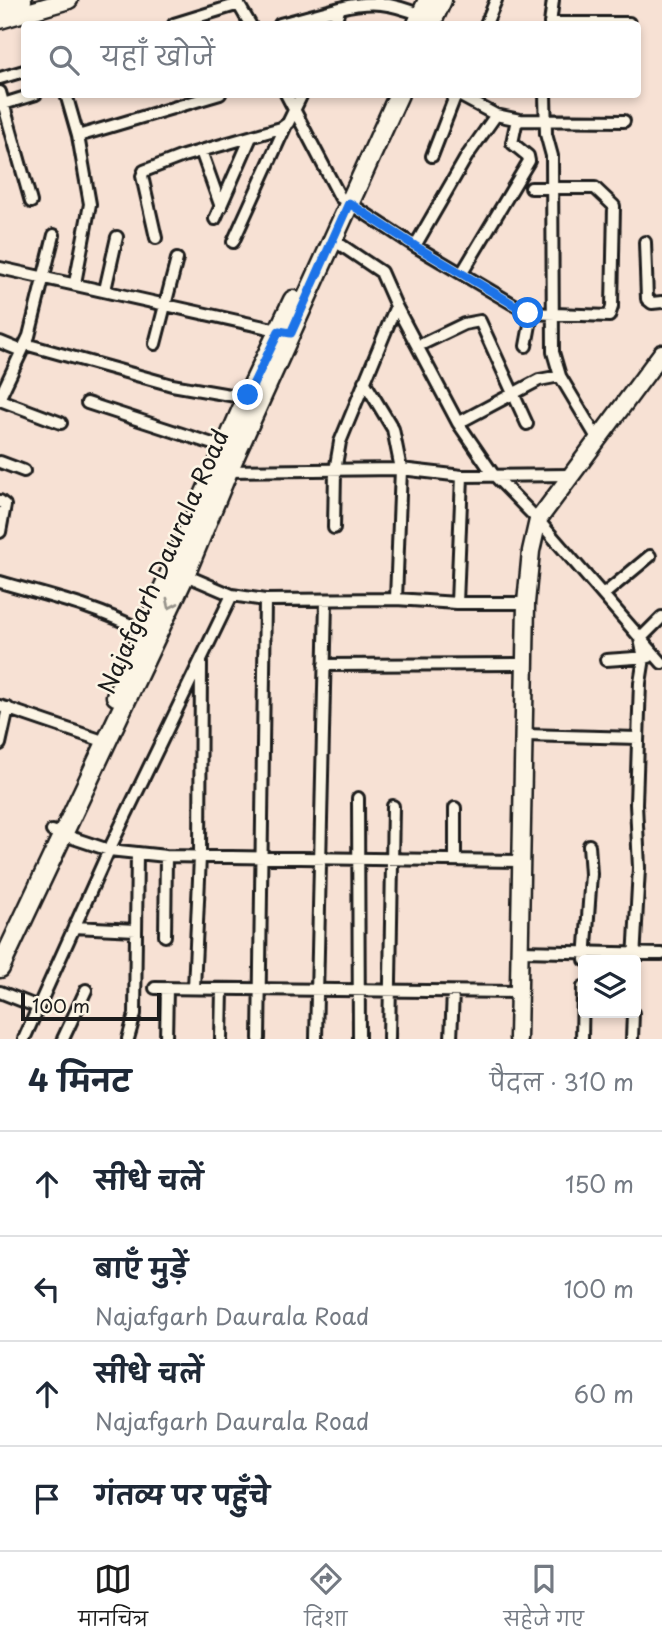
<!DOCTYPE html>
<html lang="hi">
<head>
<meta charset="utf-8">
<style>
  :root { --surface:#fff; --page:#f6f6f7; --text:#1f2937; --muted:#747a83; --line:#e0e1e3; --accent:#1c1c1c }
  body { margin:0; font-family:"Playpen Sans","Playpen Sans Deva",sans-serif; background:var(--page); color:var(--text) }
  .controls { position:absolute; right:21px; bottom:21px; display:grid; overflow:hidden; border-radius:7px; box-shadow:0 4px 10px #0003 }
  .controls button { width:63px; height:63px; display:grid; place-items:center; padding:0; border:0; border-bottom:2px solid var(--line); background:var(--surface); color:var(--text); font:35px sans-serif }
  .scale { position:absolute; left:21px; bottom:18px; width:140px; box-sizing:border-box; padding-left:7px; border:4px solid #1c1c1c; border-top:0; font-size:19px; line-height:24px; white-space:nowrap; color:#1c1c1c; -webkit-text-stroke:5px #fcf5e5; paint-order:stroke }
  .stop { position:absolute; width:21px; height:21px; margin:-16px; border:5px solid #1a73e8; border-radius:50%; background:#fff }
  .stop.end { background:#1a73e8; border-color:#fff; box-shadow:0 2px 7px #0008 }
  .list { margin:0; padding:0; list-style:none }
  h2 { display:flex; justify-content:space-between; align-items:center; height:91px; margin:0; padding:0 28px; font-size:30px }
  h2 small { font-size:23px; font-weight:400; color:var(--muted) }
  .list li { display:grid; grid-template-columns:46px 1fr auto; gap:21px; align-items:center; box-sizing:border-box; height:105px; padding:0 28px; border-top:2px solid var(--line) }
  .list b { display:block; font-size:26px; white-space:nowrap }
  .list p { margin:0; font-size:23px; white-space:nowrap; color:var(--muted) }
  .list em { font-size:23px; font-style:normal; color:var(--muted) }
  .icon { flex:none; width:38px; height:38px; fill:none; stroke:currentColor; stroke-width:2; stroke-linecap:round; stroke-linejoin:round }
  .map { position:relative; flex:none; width:662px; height:1039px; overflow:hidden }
  .search { position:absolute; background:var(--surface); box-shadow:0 4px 10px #0003; left:21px; right:21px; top:21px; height:77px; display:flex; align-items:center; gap:18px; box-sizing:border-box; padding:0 24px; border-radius:7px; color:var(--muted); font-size:26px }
  .sheet { height:511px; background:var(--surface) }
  nav { display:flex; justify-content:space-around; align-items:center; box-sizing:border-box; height:98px; border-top:2px solid var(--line); background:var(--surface); font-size:19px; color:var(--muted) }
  nav a { display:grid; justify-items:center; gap:4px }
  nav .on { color:var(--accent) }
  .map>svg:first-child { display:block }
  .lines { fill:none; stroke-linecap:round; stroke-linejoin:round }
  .street-casing { stroke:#1c1c1c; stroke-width:16 }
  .secondary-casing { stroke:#1c1c1c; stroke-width:21 }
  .primary-casing { stroke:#1c1c1c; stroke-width:23 }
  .street { stroke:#fcf5e5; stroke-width:10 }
  .secondary { stroke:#fcf5e5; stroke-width:16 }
  .primary { stroke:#fcf5e5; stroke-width:18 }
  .oneway { stroke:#97938b }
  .route { stroke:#1a73e8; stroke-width:9 }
  .labels { text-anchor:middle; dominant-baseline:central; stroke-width:5; stroke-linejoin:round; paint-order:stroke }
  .street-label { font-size:24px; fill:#1c1c1c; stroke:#fcf5e5 }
</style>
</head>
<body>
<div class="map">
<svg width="662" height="1039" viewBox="0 0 662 1039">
  <rect width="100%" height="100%" fill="#f7e1d4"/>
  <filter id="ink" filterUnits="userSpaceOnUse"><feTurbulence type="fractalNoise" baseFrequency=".0143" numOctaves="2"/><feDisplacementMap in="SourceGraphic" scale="14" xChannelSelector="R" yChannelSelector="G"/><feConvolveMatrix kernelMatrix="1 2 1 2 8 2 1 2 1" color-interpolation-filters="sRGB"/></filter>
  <g filter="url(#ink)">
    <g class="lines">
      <g class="street-casing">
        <path id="street" d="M236,0L250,24
          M550,23H629
          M174,24L239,4
          M280,24L340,8
          M334,24L340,8C372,0 391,3 421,15
          M486,24L496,0
          M550,24L553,0
          M0,78L24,71
          M0,92L31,202
          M66,94L78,136L90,204L75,283
          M286,94L340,197L415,246L528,313L609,316L612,307L614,206L595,188H531
          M457,94L496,115L520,120
          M545,94L546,134L552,156L553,352L560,376L597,438
          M0,105L36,94
          M78,136L220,94
          M201,151L221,207
          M432,156L456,94
          M215,219L251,137
          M156,238L142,176L144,171L183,156L281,128L288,123L302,94
          M332,239L381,272L396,306L458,423L493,474L538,520L662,663
          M233,242L286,125
          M645,242L647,299L652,303L662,302
          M415,246L467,156L496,115
          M0,268L282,331
          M462,273L529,161L528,156L512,143L516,124L520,120L624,121
          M105,290L117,237
          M0,342L22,351
          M25,344L172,385L247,398
          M155,344L177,259
          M418,346L464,324L480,321L527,424
          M526,346L532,314
          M364,381L393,429L401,469L396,599
          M0,397L29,336L54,235
          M0,400L61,423
          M87,403L225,448
          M458,423L539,380L560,376
          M0,462L24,471
          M228,471L401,469L462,476L572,475
          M0,501L5,505L0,532
          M334,528L335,471L340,442L396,306
          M183,574L232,595L265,600L396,599L457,603H526
          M0,582C51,597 95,606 143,631
          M603,595L650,556
          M457,603L462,476
          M606,660L649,657
          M324,665L525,664
          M0,706L106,742
          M524,735L638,738
          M0,744L8,708
          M358,798L359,1039
          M455,808V859
          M52,831L109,850L166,856L521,861
          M74,927L136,930
          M165,936L166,856
          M520,951L662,954
          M585,960L591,874L589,845
          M634,960L639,868L636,804L639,711L640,683L644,658L640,639L662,617
          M155,988L519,992
          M194,988L200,857L201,659
          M0,992L38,1007
          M24,1039L109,850L232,595
          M63,1039L86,990
          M128,1039L135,1014L137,853
          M166,1039L167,988
          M221,1039L222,989
          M259,1039L265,600
          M316,1039L326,601
          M389,1039L393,806
          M451,1039L453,992
          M582,1039L583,987
          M632,1039L633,1013"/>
      </g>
      <g class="secondary-casing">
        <path id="secondary" d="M0,7L23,0
          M0,20L69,0
          M518,1039L526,603L531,551L538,520L662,353"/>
      </g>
      <g class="primary-casing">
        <path id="primary" d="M417,24L428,0
          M431,24L442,0
          M116,696L248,395L293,300
          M0,968L185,575L228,471L399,94"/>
      </g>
      <use href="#street" class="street"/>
      <use href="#secondary" class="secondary"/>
      <use href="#primary" class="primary"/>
    </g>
    <defs><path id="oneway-chevron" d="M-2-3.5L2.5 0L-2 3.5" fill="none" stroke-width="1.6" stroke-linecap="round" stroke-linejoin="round" transform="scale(1.75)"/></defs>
    <use class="oneway" href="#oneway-chevron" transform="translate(171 604) rotate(115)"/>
  </g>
  <g class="lines" filter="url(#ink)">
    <path class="route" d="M248,395L279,331L291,333L349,203L415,246L528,313"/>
  </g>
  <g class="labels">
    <g class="street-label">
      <text transform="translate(162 561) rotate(-66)">Najafgarh Daurala Road</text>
    </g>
  </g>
</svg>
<div class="controls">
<button><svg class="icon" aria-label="layers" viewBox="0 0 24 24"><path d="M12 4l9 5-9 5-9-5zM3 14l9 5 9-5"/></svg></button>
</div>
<div class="scale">100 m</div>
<div class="stop" style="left:528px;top:313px"></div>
<div class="stop end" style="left:248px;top:395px"></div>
<div class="search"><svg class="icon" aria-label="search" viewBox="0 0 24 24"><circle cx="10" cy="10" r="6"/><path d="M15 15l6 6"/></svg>यहाँ खोजें</div>
</div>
<section class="sheet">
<h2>4 मिनट<small>पैदल · 310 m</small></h2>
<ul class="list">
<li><svg class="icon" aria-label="ahead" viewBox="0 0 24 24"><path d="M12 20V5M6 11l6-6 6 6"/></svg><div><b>सीधे चलें</b></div><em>150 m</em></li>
<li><svg class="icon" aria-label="left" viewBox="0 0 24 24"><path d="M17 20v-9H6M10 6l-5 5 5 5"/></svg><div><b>बाएँ मुड़ें</b><p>Najafgarh Daurala Road</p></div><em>100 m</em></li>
<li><svg class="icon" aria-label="ahead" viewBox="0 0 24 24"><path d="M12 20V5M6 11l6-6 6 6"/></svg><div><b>सीधे चलें</b><p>Najafgarh Daurala Road</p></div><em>60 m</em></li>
<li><svg class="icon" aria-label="arrive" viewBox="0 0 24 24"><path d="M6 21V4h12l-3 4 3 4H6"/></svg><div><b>गंतव्य पर पहुँचे</b></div></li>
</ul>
</section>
<nav>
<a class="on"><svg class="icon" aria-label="map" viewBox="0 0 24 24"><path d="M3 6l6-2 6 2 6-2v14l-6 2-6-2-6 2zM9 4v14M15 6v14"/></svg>मानचित्र</a>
<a><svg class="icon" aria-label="directions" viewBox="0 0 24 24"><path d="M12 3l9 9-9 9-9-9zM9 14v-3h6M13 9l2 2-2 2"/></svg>दिशा</a>
<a><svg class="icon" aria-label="saved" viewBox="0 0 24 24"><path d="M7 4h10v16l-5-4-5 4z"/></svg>सहेजे गए</a>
</nav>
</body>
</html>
